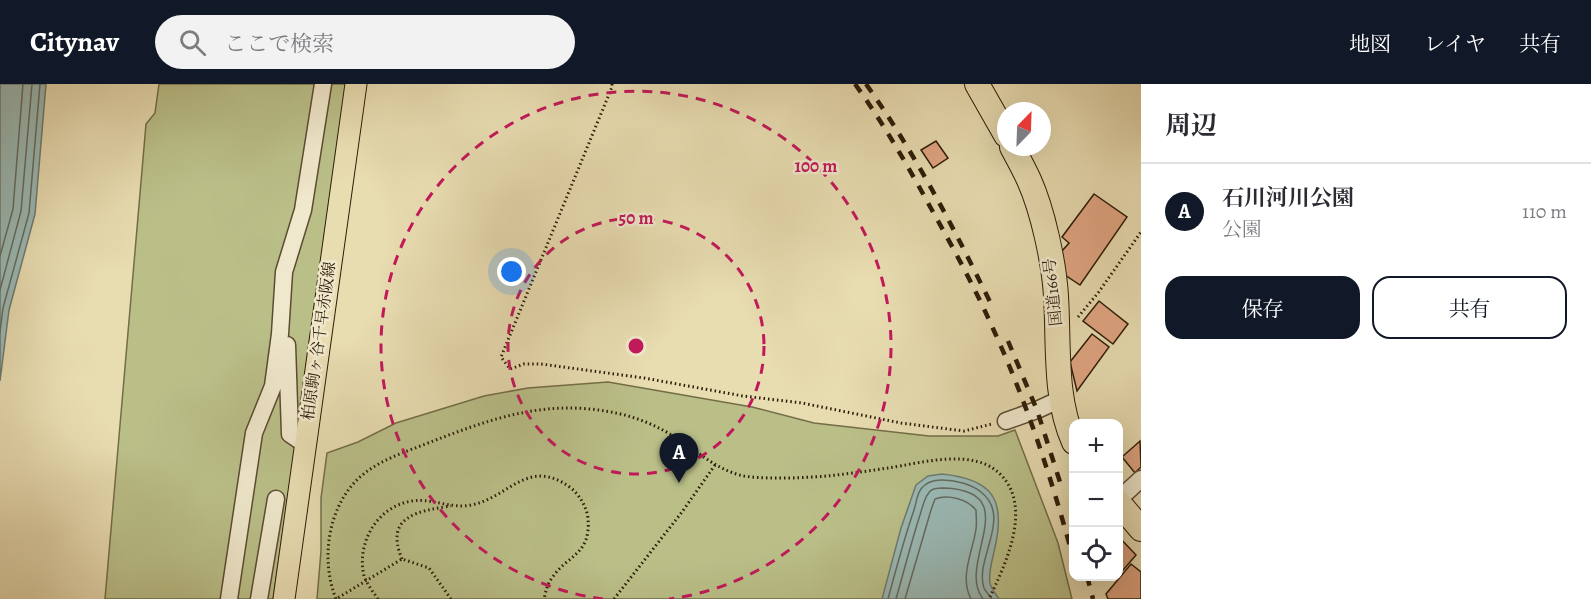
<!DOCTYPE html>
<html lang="ja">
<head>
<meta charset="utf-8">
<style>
  :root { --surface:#fff; --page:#f2f2f3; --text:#2b2b33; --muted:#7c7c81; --line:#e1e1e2; --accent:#111827 }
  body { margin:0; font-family:Alegreya,"Noto Serif JP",serif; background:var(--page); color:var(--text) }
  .controls { position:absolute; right:18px; bottom:18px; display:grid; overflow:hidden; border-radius:12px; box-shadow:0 6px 24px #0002 }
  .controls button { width:54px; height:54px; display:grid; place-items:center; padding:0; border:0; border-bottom:2px solid var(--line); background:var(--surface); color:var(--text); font:30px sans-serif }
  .compass { position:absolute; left:997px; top:18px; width:54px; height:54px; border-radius:50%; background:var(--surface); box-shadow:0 6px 24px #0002; rotate:23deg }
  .you { position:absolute; left:512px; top:188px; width:21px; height:21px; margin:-15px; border:4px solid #fff; border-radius:50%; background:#1a73e8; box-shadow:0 0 0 9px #1a73e833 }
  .badge { display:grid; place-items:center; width:39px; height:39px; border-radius:50%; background:var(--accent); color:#fff; font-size:20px; font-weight:700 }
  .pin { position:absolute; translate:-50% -50px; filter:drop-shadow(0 2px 3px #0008) }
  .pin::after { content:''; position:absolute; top:32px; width:21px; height:18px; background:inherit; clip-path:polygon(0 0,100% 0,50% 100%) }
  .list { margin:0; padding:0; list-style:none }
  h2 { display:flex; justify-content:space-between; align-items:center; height:78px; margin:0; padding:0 24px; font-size:26px }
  h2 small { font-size:20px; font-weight:400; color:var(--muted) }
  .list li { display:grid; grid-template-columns:39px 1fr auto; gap:18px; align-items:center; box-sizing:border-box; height:96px; padding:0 24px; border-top:2px solid var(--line) }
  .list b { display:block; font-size:22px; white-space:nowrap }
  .list p { margin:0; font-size:20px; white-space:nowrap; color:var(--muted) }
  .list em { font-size:20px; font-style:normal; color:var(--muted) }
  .actions { display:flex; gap:12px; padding:18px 24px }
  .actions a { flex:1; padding:14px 0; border:2px solid var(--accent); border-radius:18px; text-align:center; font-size:21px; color:var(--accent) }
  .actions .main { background:var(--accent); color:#fff }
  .icon { flex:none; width:33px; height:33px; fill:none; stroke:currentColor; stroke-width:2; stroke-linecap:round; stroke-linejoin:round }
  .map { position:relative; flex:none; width:1141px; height:515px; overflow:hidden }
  header { display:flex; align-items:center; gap:36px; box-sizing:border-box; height:84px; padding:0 30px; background:var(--accent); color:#fff }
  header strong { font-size:28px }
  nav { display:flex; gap:33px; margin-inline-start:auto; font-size:21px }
  .search { width:420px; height:54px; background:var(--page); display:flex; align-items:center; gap:15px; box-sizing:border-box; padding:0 21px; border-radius:33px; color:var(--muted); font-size:22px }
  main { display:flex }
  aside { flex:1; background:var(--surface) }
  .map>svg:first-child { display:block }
  .green { fill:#babf88; stroke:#736d48; stroke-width:1.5 }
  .water { fill:#9ab9b5; stroke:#6e7a6f; stroke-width:1.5 }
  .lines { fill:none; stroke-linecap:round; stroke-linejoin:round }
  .shore { stroke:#636a5e; stroke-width:1.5 }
  .building { fill:#e0a582; stroke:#2c1b07; stroke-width:1.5 }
  .minor-casing { stroke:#5b4b32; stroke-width:19 }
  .major-casing { stroke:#2c1b07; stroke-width:23 }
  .highway-casing { stroke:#2c1b07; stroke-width:26 }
  .path { stroke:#2c1b07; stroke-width:3; stroke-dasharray:1.5 3; stroke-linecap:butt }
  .minor { stroke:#f0e8cc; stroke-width:16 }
  .major { stroke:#e8dcb1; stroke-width:21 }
  .highway { stroke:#e8dcb1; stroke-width:24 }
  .rail { stroke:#2c1b07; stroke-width:4.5; stroke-dasharray:10 10; stroke-linecap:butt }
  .ring { fill:none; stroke:#c2185b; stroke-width:3; stroke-dasharray:10 8 }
  .labels { text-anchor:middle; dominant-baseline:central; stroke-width:5; stroke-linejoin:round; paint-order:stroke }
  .street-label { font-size:16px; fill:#2c1b07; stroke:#f0e8cc }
  .centre { fill:#c2185b; stroke:#f0e8cc; stroke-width:3 }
  .ring-label { font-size:18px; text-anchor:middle; font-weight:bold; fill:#c2185b; stroke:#f0e8cc; stroke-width:5; stroke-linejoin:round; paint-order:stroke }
</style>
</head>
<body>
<header>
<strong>Citynav</strong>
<div class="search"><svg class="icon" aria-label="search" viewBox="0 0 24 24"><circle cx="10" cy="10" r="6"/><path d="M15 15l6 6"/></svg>ここで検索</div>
<nav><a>地図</a><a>レイヤ</a><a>共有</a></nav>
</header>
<main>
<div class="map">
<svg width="1141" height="515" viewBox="0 0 1141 515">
  <rect width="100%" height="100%" fill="#e8dcb1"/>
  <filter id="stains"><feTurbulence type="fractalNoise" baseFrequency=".00333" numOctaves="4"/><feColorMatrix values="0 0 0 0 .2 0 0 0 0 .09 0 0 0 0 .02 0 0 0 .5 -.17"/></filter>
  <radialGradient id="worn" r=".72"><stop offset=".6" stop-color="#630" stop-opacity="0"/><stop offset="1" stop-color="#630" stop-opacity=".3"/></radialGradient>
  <path class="green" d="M159,0H349L273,515H105L146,40L155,29Z
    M608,298L752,323L814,339L929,352H998L1015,346L1058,459L1072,515H317L321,467V414L327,369L358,358L396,339L484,312L528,304Z"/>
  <path class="water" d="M0,0H46L35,130L9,226L0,297Z
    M942,390C992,395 1006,415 995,463C993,475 988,487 990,499C991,505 996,510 999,515H882L901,444L916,401L928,392Z"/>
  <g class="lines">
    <path class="shore" d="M0,172L13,125L23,0
      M0,206L21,127L32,0
      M0,248L3,224L29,129L40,0
      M888,515C896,485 904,455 914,426C916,420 917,410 921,405C926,398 935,396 942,396C955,396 971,400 981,408C1013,433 974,475 984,504C986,508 990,512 992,515
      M896,515C904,487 911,459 920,431C922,425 924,415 928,410C931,404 938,404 944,404C1027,407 955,480 983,515
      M905,515L931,426L935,415C948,410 967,415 976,426C976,432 977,439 976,445C973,467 959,493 971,515"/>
  </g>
  <path class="building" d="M936,57L948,74L933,84L921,66Z
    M1094,110L1127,133L1080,201L1065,191L1062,167L1069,159L1062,153Z
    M1099,217L1128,240L1113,260L1083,237Z
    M1092,250L1109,263L1077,307L1070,278Z
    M1140,357L1141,383L1135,389L1122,373Z
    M1118,452L1136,471L1118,492Z
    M1131,480L1141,488V515H1108L1106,510Z"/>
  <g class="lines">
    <g class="minor-casing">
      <path id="minor" d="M287,261L290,350L305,360
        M1006,337L1037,326L1063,314
        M1118,416L1141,395
        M229,515L254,349L273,302L280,250L284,188L303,126L323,0
        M259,515L276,415"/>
    </g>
    <g class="major-casing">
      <path id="major" d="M284,515L356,0"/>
    </g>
    <g class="highway-casing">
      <path id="highway" d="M977,0L1006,51
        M1012,63C1018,74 1024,85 1029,96C1043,127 1054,179 1056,212C1059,260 1054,314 1074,358
        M1118,418L1141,445"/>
    </g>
    <path class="path" d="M612,0V3L501,273L510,285L524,280H541L644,294L743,312L802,319L901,339L964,347L992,340
      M1078,233L1098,209L1141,148
      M402,475C384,432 418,427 451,422
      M378,515C373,508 367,500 364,492C356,458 378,422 412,417C432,414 451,425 471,421C509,414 528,372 571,404C580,412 587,423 588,435C591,471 567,471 552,494C547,500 546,507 544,515
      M451,515L429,484L402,475L336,515C320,475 328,422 360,393C378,377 402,369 423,361C487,336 542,315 611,328C633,332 654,340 673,352C698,367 720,390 751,393C776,395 802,394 827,392C847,390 868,387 888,384C922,379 974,363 1001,391C1033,424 1005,481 989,515
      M614,515L682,428L715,381"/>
    <use href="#minor" class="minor"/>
    <use href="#major" class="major"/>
    <use href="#highway" class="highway"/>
    <path class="rail" d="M855,0C884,40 909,84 933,128C955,167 977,208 995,249C1028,322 1053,399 1074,477
      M866,0C915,69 955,146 992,222
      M1008,257L1037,326L1060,398
      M1087,492L1093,515"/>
  </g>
  <g class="ring">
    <circle cx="636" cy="262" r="128"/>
    <path d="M603 515A255 255 0 1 1 669 515"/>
  </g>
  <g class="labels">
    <g class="street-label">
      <text transform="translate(1053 208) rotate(-96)">国道166号</text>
      <text transform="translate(319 257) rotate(-82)">柏原駒ヶ谷千早赤阪線</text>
    </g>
  </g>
  <circle cx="636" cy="262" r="9" class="centre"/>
  <g class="ring-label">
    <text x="816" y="88">100 m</text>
    <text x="636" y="140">50 m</text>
  </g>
  <rect width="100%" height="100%" filter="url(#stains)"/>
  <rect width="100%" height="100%" fill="url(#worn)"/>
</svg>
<div class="controls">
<button>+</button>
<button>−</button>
<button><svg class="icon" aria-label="locate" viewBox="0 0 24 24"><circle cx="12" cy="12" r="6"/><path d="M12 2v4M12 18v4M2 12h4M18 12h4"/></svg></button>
</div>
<svg class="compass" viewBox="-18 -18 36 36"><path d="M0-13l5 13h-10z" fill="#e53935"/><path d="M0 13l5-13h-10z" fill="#7c7c81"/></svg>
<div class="you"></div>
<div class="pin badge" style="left:679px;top:399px">A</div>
</div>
<aside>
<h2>周辺<small></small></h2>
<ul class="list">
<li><span class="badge">A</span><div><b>石川河川公園</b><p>公園</p></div><em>110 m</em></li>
</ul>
<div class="actions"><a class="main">保存</a><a>共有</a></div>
</aside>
</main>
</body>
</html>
